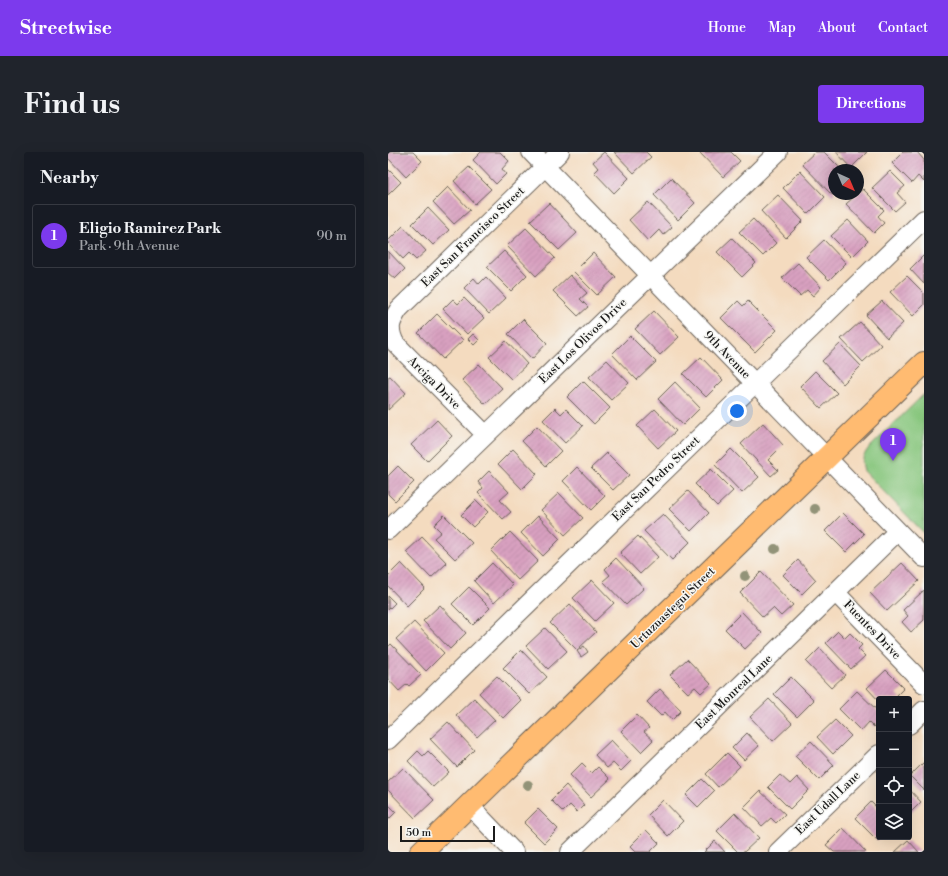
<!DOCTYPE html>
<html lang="en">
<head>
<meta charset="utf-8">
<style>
  :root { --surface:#171b24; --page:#20242c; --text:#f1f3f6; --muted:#9ea1a6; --line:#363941; --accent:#7c3aed }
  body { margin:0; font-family:"Libre Bodoni",serif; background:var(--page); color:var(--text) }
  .controls { position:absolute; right:12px; bottom:12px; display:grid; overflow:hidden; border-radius:4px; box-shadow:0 4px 16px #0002 }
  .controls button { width:36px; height:36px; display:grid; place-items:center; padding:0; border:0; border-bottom:1px solid var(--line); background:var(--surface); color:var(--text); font:20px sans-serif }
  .compass { position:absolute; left:440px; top:12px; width:36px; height:36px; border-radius:50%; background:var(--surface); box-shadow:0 4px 16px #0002; rotate:136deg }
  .scale { position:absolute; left:12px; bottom:10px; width:95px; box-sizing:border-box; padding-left:4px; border:2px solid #1c1c1c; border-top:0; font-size:11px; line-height:14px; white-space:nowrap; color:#1c1c1c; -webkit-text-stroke:3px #f6f6f2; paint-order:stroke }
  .you { position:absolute; left:349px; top:259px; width:14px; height:14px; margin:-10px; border:3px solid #fff; border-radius:50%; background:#1a73e8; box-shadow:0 0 0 6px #1a73e833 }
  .badge { display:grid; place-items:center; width:26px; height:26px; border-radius:50%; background:var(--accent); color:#fff; font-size:13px; font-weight:700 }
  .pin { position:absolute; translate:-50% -33px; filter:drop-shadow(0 1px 2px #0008) }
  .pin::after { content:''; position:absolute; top:21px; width:14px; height:12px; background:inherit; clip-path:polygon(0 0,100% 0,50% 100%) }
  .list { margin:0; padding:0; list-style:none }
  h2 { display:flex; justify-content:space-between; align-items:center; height:52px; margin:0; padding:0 16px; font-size:17px }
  h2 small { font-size:13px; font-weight:400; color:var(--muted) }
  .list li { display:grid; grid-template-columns:26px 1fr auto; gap:12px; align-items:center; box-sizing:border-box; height:64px; margin:0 8px 8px; padding:0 8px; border:1px solid var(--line); border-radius:4px }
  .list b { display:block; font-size:15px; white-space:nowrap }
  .list p { margin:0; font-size:13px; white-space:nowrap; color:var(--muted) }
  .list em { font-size:13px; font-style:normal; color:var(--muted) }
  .icon { flex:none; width:22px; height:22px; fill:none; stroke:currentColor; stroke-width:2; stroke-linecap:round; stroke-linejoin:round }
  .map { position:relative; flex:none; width:536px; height:700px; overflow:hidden; border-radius:4px }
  header { display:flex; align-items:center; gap:24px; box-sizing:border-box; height:56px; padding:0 20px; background:var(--accent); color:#fff }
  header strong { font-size:19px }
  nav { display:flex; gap:22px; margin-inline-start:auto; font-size:14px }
  .intro { display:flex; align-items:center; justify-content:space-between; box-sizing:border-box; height:96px; padding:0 24px }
  h1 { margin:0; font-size:28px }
  .button { padding:10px 18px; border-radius:4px; background:var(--accent); color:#fff; font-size:14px; font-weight:700 }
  main { display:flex; gap:24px; padding:0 24px }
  aside { flex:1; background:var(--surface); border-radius:4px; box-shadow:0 4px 16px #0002 }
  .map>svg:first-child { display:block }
  .park { fill:#87c67d; stroke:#52714c }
  .building { fill:url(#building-hatch) }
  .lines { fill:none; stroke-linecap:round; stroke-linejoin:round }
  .minor-casing { stroke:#685f55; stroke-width:20 }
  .major-casing { stroke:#685f55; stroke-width:24 }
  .minor { stroke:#fff; stroke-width:18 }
  .major { stroke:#ffbb71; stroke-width:22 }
  .tree { fill:#929378 }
  .labels { text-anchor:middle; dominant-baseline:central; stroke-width:3; stroke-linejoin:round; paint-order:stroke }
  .street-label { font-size:12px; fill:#1c1c1c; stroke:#f6f6f2 }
</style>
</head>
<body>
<header>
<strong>Streetwise</strong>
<nav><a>Home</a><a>Map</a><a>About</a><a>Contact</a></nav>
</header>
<div class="intro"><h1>Find us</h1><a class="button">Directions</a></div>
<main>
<aside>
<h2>Nearby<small></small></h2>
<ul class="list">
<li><span class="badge">1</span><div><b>Eligio Ramirez Park</b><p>Park · 9th Avenue</p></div><em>90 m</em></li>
</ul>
</aside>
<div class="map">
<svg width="536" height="700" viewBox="0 0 536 700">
  <defs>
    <pattern id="building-hatch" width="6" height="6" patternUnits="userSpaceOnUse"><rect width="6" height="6" fill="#d8a0c0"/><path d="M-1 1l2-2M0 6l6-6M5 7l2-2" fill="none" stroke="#b989a4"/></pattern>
  </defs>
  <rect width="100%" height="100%" fill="#f6f6f2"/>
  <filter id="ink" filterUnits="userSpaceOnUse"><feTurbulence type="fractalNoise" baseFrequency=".025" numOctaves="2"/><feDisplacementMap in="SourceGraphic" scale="8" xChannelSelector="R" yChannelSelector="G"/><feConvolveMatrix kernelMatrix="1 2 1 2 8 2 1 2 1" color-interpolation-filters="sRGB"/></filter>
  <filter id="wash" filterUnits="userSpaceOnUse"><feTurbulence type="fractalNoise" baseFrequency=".012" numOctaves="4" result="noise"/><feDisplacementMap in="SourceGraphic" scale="16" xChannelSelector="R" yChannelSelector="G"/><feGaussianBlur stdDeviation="0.9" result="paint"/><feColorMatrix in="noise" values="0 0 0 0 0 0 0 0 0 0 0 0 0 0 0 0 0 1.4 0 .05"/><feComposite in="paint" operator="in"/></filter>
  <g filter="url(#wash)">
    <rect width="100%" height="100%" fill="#f4dbbf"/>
    <path class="park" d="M536,242V381L476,319C473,308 474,306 480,297Z"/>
    <g id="blocks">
      <path class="building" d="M0,0H25L34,9L18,25L0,6Z
        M93,0H112L121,9L114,17L118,22L108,32L85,8Z
        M216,0L241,26L226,41L206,20L210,16L205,10Z
        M226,0H258L263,5L246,21Z
        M311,0H343L352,9L335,25Z
        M427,0H436L454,18H446V42L444,43L414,12Z
        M448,0H479L463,16Z
        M515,0H529L536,8V30L530,24L524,31L504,11Z
        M81,15L103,37L87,52L66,29Z
        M0,17L13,30L0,43Z
        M412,19L437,45L420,62L395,36Z
        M502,19L517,34L509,41L517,50L507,59L484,36Z
        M283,26L307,51L290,68L266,43Z
        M60,35L82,58L66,72L45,50Z
        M475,37L496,58L490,64L496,71L486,81L458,52Z
        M390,43L415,69L398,86L373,59Z
        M260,50L284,75L275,83L271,78L260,89L241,68Z
        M161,51L189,81L171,98L142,69Z
        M40,56L61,78L45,93L24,72Z
        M365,67L388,91L375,104L351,80Z
        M460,68L480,89L464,105L443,84Z
        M15,74L38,99L28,108L21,101L15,107L0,91V89Z
        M138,76L167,106L148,124L119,94Z
        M344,86L368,111L354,125L329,100Z
        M436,88L458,111L441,128L418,105Z
        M0,99L17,117L7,127L0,121Z
        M116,99L139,123L123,139L99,115Z
        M205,101L228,125L209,143L186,120Z
        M536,103V132L522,117Z
        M410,111L433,135L425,144L419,138L412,144L394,126Z
        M182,123L199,141L192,147L200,155L190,164L165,139Z
        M519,124L536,141V153L525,164L502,140Z
        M98,125L118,146L101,162L76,136L86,126L91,132Z
        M76,146L96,166L79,182L55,157L65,147L70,152Z
        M350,149L355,154L360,149L389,178L367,200L333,166Z
        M494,149L515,171L499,186L478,163Z
        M266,159L291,185L272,203L247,177Z
        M49,162L75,188L55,207L30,181Z
        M135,167L159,191L144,207L120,182Z
        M472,170L493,193L475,210L453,187Z
        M85,182L91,188L86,193L80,187Z
        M242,184L268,210L249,228L224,202Z
        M118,189L139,212L123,227L101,205Z
        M452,192L473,214L455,232L434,209Z
        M313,205L335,228L318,245L295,222Z
        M219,208L241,231L223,248L201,225Z
        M91,212L114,236L97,252L74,228Z
        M427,219L449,241L433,256L412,234Z
        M2,224L18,241L0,258V225Z
        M195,229L222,256L206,272L179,245Z
        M287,230L312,256L295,273L270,247Z
        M167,256L173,262L178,257L195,274L177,291L155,268Z
        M267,257L288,279L270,296L249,274Z
        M49,268L64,284L39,309L23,293Z
        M375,271L395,293L380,308L390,318L383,324L353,292Z
        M149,274L173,299L158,314L134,289Z
        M125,297L149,322L134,337L110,312Z
        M343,297L371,325L354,341L327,313Z
        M219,301L241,323L225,338L203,316Z
        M10,314L26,330L7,349L0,342V324Z
        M189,315L217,344L203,358L175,329Z
        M323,317L345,339L329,354L307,332Z
        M101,319L121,340L112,348L123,360L115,367L90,341L95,336L90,330Z
        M300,339L321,361L303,379L281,357Z
        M171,341L195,366L177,383L153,358Z
        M88,348L100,360L85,375L73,363Z
        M455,361L476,382L458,400L437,379Z
        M275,362L302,390L284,408L256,379Z
        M56,363L84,391L67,407L46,386L53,380L46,373Z
        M150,364L172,387L155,404L133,381Z
        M122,380L150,409L130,428L103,399Z
        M250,384L270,405L252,422L232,401Z
        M34,385L59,411L43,426L18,400Z
        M228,406L256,436L238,453L215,429L222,423L217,417Z
        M410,408L428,428L414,442L395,423Z
        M13,411L37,436L19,454L0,434V424Z
        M104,411L125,433L106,451L86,429Z
        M514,411L531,429L499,459L482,441Z
        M373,420L405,453L393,464L385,456L375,465L352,441Z
        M204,428L226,451L207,469L185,446Z
        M81,435L102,456L85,473L64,452Z
        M536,438V468L523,480L514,470L520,464L515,458Z
        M0,444L7,451L0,458Z
        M182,452L208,480L189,498L162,471Z
        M52,453L78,481L62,497L35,469Z
        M354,460L374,481L357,497L337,477Z
        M26,470L56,501L38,519L8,487Z
        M157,476L179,499L160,517L138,494Z
        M450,479L457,486L462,481L474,493L470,497L477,504L463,517L438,491Z
        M3,492L33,523L21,534L19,532L11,539L0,527V495Z
        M196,494L200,500L193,505L189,499Z
        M432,496L457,523L443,536L418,510Z
        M133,498L159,525L141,542L115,516Z
        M299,507L323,532L313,541L307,535L300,541L282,523Z
        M498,518L516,536L509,543L513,547H491V549L479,536Z
        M109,524L133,548L115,566L91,541Z
        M403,525L426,548L409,565L386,542Z
        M272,537L293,559L284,568L277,560L273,564L259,550Z
        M469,539L491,560V570L486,575L481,570L473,579L451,557Z
        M86,546L107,568L89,585L68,563Z
        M381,547L404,571L385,589L362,565Z
        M249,563L261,576L256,580L265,588L253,600L233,579Z
        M447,568L463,584L445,602L429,585Z
        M60,570L86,598L69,615L42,587Z
        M359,581L371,594L356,608L344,596Z
        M223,588L243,609L233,619L225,611L219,616L207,603Z
        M423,589L446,613L431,628L407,604Z
        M30,599L35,604L40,599L61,620L45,635L20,609Z
        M339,601L352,614L330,635L318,622Z
        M536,610V638L522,624Z
        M194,611L204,621L210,615L222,627L203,645L182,623Z
        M15,616L46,648L27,666L0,638V630Z
        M392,623L402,632L409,625L421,638L402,657L380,635Z
        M314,627L326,639L310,655L298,643Z
        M178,633L196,653L189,660L182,653L175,660L163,648Z
        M521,637L533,650L521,662Z
        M372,639L397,662L388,671L383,666L374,674L356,655Z
        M275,648L295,669L280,684L260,663Z
        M483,650L491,658V685H494L490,689L467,666Z
        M0,652L8,660L0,668Z
        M150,657L170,677L156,691L136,671Z
        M347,661L371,686L356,700H350L329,679Z
        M455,676L478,700H446L438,693Z
        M258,678L271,691L262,700H248L242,694Z
        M520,688L531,700H507Z
        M327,689L337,700H316Z"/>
    </g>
  </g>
  <g filter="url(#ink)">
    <use href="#blocks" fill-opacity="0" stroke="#685f55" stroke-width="1"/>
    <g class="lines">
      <g class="minor-casing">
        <path id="minor" d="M143,0L536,406
          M98,283L7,191C0,176 2,171 11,157L172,0
          M0,378L390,0
          M448,441L536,532
          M521,573L536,558
          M0,588L536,67
          M81,653L126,700
          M182,700L510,379
          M390,700L491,602"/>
      </g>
      <g class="major-casing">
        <path id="major" d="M33,700L536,211"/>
      </g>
      <use href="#minor" class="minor"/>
      <use href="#major" class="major"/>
    </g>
    <g class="tree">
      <circle cx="427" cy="357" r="5"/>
      <circle cx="387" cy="397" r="5"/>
      <circle cx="357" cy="424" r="5"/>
      <circle cx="140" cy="633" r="5"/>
    </g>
  </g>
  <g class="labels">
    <g class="street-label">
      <text transform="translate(85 85) rotate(-44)">East San Francisco Street</text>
      <text transform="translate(195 189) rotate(-44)">East Los Olivos Drive</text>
      <text transform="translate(339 203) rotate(46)">9th Avenue</text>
      <text transform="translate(46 231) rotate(45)">Arciga Drive</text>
      <text transform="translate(268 327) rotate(-44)">East San Pedro Street</text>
      <text transform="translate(285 456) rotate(-44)">Urtuzuastegui Street</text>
      <text transform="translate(484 478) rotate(46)">Fuentes Drive</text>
      <text transform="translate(346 540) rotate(-44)">East Monreal Lane</text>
      <text transform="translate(440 651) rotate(-44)">East Udall Lane</text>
    </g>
  </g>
</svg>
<div class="controls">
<button>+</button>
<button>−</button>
<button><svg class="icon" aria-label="locate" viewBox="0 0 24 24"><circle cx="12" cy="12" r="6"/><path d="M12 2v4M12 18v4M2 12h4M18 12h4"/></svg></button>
<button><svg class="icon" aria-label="layers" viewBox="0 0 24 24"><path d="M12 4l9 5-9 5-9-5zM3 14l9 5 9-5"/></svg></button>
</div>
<svg class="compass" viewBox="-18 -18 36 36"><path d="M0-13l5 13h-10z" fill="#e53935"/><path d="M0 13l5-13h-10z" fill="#9ea1a6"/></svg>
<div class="scale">50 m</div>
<div class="you"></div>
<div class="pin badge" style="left:505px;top:309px">1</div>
</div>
</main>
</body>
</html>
